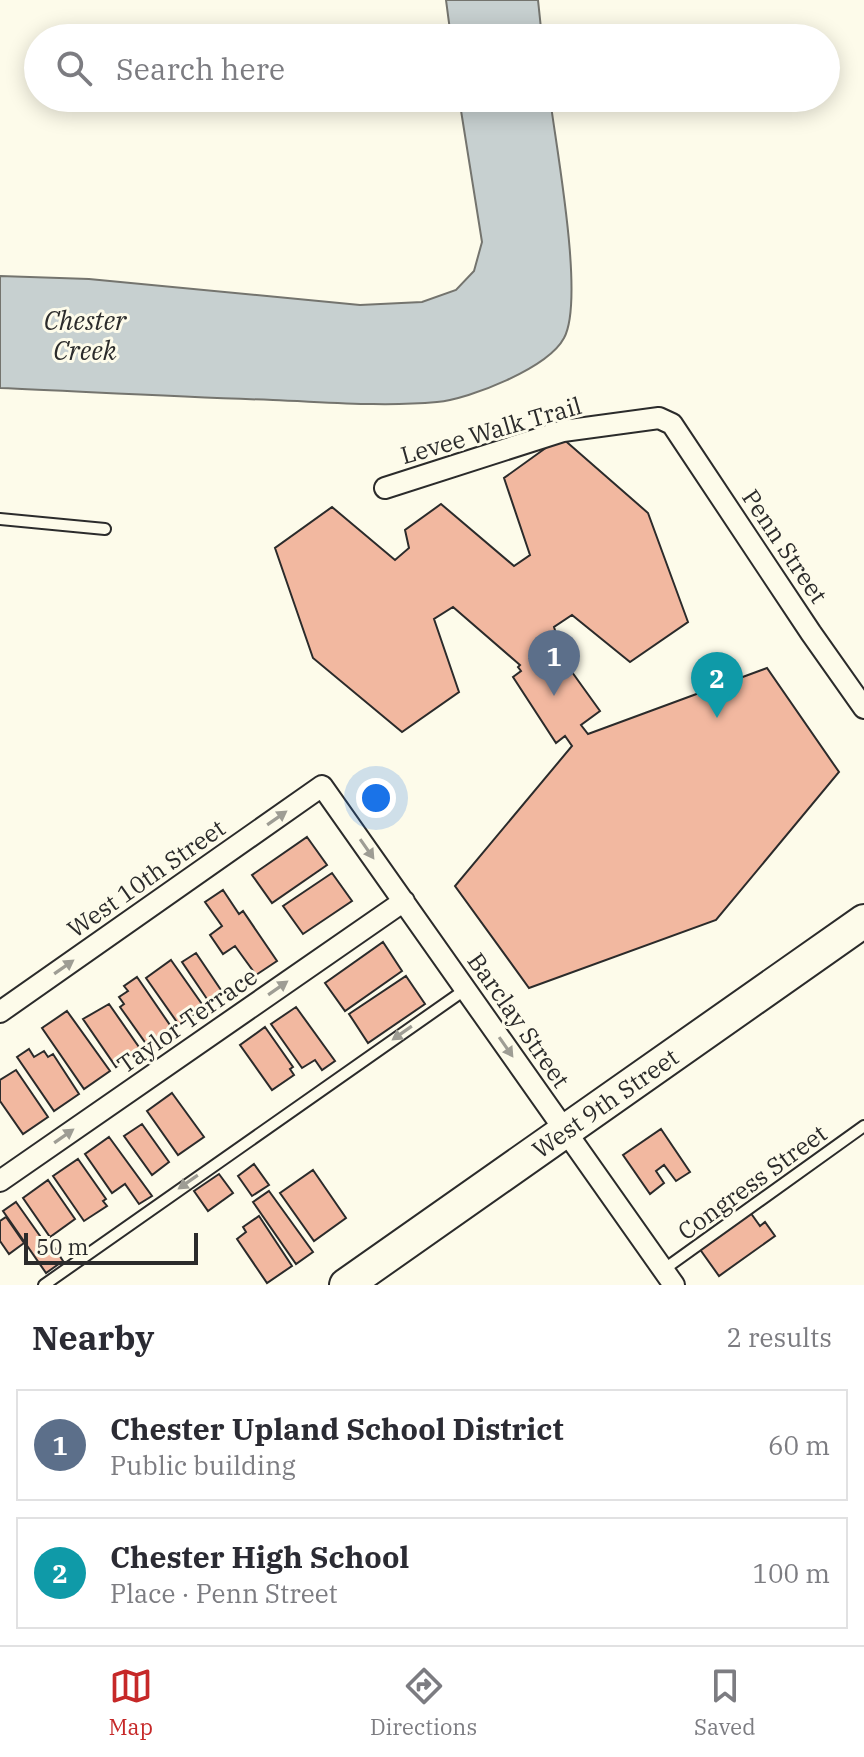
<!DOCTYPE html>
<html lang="en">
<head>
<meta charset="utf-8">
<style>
  :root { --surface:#fff; --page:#f7f7f7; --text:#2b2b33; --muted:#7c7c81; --line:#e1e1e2; --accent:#c62828 }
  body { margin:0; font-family:"IBM Plex Serif",serif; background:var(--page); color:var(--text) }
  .scale { position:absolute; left:24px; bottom:20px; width:174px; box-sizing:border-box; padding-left:8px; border:4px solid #2b2b2b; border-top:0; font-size:22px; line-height:28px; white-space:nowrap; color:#2b2b2b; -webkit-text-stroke:6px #fdfbea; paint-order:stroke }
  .you { position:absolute; left:376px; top:798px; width:28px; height:28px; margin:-20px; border:6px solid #fff; border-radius:50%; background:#1a73e8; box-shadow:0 0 0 12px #1a73e833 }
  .badge { display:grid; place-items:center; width:52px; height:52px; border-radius:50%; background:var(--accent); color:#fff; font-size:26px; font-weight:700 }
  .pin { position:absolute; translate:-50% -66px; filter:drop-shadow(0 2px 4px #0008) }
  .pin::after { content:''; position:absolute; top:42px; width:28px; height:24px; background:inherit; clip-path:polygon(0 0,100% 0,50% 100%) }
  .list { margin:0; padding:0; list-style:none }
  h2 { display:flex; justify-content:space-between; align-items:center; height:104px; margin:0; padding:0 32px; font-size:34px }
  h2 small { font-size:26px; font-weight:400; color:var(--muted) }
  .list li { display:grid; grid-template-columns:52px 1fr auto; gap:24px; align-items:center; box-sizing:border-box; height:112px; margin:0 16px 16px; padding:0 16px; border:2px solid var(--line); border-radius:0px }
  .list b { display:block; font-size:30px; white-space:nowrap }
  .list p { margin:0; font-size:26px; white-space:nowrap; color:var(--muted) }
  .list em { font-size:26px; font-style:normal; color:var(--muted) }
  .icon { flex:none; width:44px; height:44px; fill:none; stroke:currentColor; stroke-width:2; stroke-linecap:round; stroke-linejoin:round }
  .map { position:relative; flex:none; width:864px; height:1285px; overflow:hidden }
  .search { position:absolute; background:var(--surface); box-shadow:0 4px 20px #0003; left:24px; right:24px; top:24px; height:88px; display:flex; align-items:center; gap:20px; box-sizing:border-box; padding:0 28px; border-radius:44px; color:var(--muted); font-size:30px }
  .sheet { height:360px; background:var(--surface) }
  nav { display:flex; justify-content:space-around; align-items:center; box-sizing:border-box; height:112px; border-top:2px solid var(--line); background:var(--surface); font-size:22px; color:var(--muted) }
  nav a { display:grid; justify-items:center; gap:4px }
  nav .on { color:var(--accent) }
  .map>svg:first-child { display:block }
  .water { fill:#c7d0d0; stroke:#74746e; stroke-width:2 }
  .building { fill:#f2b8a0; stroke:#2b2b2b; stroke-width:2 }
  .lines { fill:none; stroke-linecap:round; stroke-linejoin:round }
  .service-casing { stroke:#2b2b2b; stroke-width:14 }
  .minor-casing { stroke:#2b2b2b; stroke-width:24 }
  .primary-casing { stroke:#2b2b2b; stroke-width:36 }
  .service { stroke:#fdfbea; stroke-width:10 }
  .minor { stroke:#fdfbea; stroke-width:20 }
  .primary { stroke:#fdfbea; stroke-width:32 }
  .oneway { fill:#9e9d94 }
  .labels { text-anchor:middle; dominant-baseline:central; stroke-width:6; stroke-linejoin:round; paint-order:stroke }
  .street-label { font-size:24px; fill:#2b2b2b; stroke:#fdfbea }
  .water-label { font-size:26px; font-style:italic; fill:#2b2b2b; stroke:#fdfbea }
</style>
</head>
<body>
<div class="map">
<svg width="864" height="1285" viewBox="0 0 864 1285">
  <rect width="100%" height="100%" fill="#fdfbea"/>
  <path class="water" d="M446,0H538L542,38H451Z
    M459,98H550C556,147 585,300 564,338C548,368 470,399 437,402C383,407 326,402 273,400C182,397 91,392 0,388V276L89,279L360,305L422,302L456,290L474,271L482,242Z"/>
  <path class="building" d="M561,437L648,513L688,622L630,662L572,615L554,627L558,640L529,659L539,657L554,647L600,711L581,725L588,734L767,668L839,772L716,920L529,988L455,886L572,746L565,736L556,743L513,677L521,671L518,667L520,665L453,607L434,619L459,692L402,732L313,658L275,548L332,507L395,560L409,548L405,530L441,504L514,566L530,555L504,478Z
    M307,837L327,865L272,903L252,875Z
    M332,873L352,901L303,934L283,906Z
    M223,890L239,914L243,911L277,961L256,975L235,946L223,954L210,935L222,926L205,902Z
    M383,942L402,971L345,1011L325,983Z
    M196,953L223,993L209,1002L182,962Z
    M171,960L204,1007L179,1025L146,978Z
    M406,976L425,1004L368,1043L349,1014Z
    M137,977L172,1028L147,1045L120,1007L124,1004L119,997L128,991L124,986Z
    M109,1004L141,1050L116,1067L83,1019Z
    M296,1007L335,1061L322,1070L315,1060L302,1068L271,1024Z
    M67,1011L110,1071L84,1089L42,1028Z
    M265,1027L293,1067L290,1069L294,1075L272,1090L240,1045Z
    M29,1049L34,1057L44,1051L48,1057L53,1054L79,1094L54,1111L17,1057Z
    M16,1070L48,1117L23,1134L0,1101V1080Z
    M172,1093L204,1137L178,1155L147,1111Z
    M142,1124L169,1162L152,1175L124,1136Z
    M661,1129L690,1172L676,1181L664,1165L656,1171L664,1183L650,1194L623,1155Z
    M109,1137L152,1196L139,1204L125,1184L112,1193L85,1154Z
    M78,1159L106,1199L103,1201L107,1206L84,1221L53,1176Z
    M254,1164L269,1185L252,1196L238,1176Z
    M313,1170L346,1218L314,1241L280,1193Z
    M219,1174L233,1193L208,1211L194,1191Z
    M48,1180L75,1219L50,1237L23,1198Z
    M269,1191L313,1252L296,1264L253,1202Z
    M16,1202L50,1250L54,1247L63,1261L46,1273L3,1211Z
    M750,1212L760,1226L765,1222L775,1236L719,1276L699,1248Z
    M259,1216L292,1266L267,1283L237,1239L246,1232L243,1227Z
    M6,1217L24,1243L9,1254L0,1241V1221Z"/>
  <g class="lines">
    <g class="service-casing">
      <path id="service" d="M0,519L105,529
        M663,1270L864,1126
        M44,1285L466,989"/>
    </g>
    <g class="minor-casing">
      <path id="minor" d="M385,488L563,431L659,418L672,424L811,633L864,708
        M0,1012L322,786L674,1285
        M0,1181L404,901"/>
    </g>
    <g class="primary-casing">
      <path id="primary" d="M346,1285L864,921"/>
    </g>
    <use href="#service" class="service"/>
    <use href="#minor" class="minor"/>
    <use href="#primary" class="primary"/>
  </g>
  <defs><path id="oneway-solid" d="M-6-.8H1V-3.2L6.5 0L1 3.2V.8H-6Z" transform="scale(2)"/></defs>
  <g class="oneway">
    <use href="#oneway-solid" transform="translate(277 818) rotate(-35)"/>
    <use href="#oneway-solid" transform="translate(367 849) rotate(55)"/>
    <use href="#oneway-solid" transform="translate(64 967) rotate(-35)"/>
    <use href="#oneway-solid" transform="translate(278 988) rotate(-35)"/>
    <use href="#oneway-solid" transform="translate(402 1033) rotate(145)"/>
    <use href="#oneway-solid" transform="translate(506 1047) rotate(55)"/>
    <use href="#oneway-solid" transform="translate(64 1136) rotate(-35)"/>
    <use href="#oneway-solid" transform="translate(188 1182) rotate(145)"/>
  </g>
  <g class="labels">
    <g class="street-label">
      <text transform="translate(491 430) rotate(-16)">Levee Walk Trail</text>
      <text transform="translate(785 546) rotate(56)">Penn Street</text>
      <text transform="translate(146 878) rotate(-35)">West 10th Street</text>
      <text transform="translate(187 1020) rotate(-35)">Taylor Terrace</text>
      <text transform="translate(519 1020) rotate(55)">Barclay Street</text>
      <text transform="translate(605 1103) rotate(-35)">West 9th Street</text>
      <text transform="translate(752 1182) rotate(-36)">Congress Street</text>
    </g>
    <g class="water-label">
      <text x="85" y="320">Chester<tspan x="85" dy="30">Creek</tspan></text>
    </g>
  </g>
</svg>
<div class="scale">50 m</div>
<div class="you"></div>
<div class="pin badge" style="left:554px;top:696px;background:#5c6f8a">1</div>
<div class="pin badge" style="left:717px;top:718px;background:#0f9aa8">2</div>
<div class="search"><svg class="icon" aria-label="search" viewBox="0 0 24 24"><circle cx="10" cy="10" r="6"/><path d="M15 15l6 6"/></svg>Search here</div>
</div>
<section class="sheet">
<h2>Nearby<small>2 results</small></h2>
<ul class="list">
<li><span class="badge" style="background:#5c6f8a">1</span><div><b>Chester Upland School District</b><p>Public building</p></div><em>60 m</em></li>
<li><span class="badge" style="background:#0f9aa8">2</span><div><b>Chester High School</b><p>Place · Penn Street</p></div><em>100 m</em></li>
</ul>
</section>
<nav>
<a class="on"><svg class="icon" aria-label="map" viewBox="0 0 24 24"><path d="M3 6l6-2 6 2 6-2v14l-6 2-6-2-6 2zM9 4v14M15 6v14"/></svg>Map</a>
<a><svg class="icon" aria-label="directions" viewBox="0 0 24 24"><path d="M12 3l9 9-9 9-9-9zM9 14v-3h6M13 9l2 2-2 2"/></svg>Directions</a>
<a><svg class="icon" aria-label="saved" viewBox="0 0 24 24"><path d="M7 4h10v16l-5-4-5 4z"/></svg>Saved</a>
</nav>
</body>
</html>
